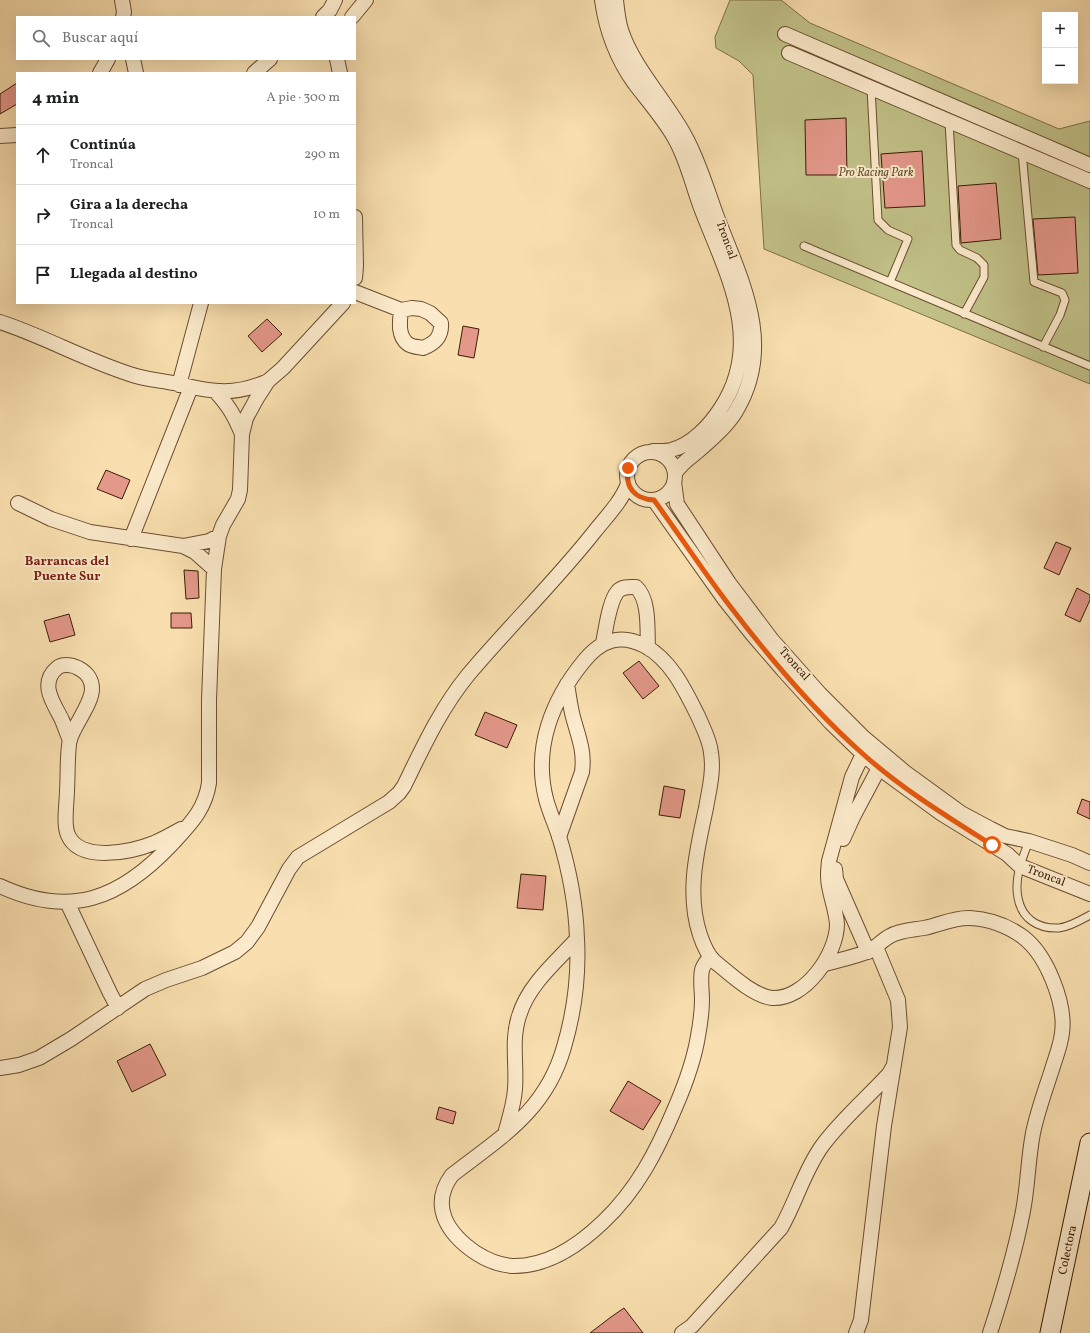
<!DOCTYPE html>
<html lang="es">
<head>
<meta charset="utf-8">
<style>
  :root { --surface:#fff; --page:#f6f6f6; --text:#202124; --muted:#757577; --line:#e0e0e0 }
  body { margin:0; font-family:Vollkorn,serif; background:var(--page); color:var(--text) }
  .controls { position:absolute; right:12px; top:12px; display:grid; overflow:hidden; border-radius:0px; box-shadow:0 4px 16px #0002 }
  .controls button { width:36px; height:36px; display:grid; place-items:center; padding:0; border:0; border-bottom:1px solid var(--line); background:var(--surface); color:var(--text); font:20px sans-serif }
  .stop { position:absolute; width:12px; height:12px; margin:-9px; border:3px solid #ea580c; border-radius:50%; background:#fff }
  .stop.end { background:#ea580c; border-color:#fff; box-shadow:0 1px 4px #0008 }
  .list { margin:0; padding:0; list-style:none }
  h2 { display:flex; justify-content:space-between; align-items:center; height:52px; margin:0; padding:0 16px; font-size:17px }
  h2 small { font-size:13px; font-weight:400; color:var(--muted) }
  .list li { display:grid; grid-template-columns:26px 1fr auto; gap:12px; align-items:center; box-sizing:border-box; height:60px; padding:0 16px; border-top:1px solid var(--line) }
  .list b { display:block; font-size:15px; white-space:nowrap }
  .list p { margin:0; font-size:13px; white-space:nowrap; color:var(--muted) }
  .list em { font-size:13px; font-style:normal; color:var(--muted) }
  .icon { flex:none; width:22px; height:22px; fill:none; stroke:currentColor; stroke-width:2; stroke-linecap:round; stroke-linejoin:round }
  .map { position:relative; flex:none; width:1090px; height:1333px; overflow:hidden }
  .search { position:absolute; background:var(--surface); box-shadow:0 4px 16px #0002; left:16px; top:16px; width:340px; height:44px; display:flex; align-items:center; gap:10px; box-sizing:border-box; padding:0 14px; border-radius:0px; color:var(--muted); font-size:15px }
  .panel { position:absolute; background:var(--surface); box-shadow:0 4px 16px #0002; left:16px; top:72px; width:340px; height:232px; border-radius:0px }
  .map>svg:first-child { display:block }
  .green { fill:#c1c188; stroke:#7e6f46 }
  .building { fill:#e4988a; stroke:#3c1d05 }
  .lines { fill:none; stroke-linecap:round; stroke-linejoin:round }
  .lane-casing { stroke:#6b4e30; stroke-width:9 }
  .street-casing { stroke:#6b4e30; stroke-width:16 }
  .secondary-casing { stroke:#3c1d05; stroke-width:21 }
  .lane { stroke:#fbeacb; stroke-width:7 }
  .street { stroke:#fbeacb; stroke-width:14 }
  .secondary { stroke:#fbeacb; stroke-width:19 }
  .route { stroke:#ea580c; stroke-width:5 }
  .labels { text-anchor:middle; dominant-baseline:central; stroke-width:4; stroke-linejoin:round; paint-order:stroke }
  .park-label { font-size:12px; font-style:italic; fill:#644e2c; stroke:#fbeacb }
  .street-label { font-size:12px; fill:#3c1d05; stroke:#fbeacb }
  .neighbourhood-label { font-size:13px; font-weight:bold; fill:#7a1f14; stroke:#fbeacb }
</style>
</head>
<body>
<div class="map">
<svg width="1090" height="1333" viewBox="0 0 1090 1333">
  <rect width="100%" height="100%" fill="#f9dfaf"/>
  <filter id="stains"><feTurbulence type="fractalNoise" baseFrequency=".005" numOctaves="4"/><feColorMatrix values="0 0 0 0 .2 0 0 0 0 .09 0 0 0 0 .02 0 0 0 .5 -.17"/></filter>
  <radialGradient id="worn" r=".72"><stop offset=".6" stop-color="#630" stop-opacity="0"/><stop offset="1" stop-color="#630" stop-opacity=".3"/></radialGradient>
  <path class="green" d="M730,0H781L810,23L1059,129L1090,121V384L764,249L753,75L739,61L716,48L715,37Z"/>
  <path class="building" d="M17,83V104L0,114V94Z
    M846,118L847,175H806L805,120Z
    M922,151L925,206L885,208L881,154Z
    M996,183L1001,239L961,243L958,186Z
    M1075,217L1078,273L1038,275L1033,219Z
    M267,319L282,334L262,352L248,336Z
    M463,326L479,329L474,358L458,355Z
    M106,470L130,480L122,499L97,489Z
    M1056,542L1071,548L1059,575L1044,568Z
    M184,570L198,571L199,598L186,599Z
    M1077,588L1090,595V600L1080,622L1065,615Z
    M171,613H191L192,628H171Z
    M69,614L75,635L50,642L44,621Z
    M639,661L659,686L643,699L623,673Z
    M485,712L517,725L507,748L475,735Z
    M664,786L685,790L680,818L659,815Z
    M1082,799L1090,802V819L1077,813Z
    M521,874L546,876L543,910L517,908Z
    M150,1044L166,1075L132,1092L117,1061Z
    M628,1081L661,1101L643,1130L610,1111Z
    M439,1107L456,1112L453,1124L436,1119Z
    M624,1308L643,1333H590L611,1317Z"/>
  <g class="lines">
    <g class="lane-casing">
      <path id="lane" d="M871,88L878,220L888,230L908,239L890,282
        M949,121L956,245L960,250L977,258L984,265V277L964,314
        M1022,152L1034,282L1062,293L1065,300L1060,315L1043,347
        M804,246L1090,366
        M1029,841C1022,859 1014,878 1018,898C1022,919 1038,929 1059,928C1069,927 1081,920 1090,915"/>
    </g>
    <g class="street-casing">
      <path id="street" d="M122,0L124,12L123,17
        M602,0C606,30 617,59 635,84C648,101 663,118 674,137C687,159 692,184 701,208C726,273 765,341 721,408C710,425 692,445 671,450C666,451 659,451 653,451
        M616,0C617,10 618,20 621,30C633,67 666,101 685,136C699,161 707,190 717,217C741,280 776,345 736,411C727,426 711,440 697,452C688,459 682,463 675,473
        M323,17L330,10L335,0
        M352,17L366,0
        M785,34L1090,165
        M789,53L1090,181
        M133,59L136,73
        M337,59L340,73
        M100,73L108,59
        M254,73L270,59
        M0,136L17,135
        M355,217L356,266L355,278
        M355,292L401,310L412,308L421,309L430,313L441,323C442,336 436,343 423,348C419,347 412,347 408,344C397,336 400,320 401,310
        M0,322C46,337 89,362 136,376C150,380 165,381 178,384C213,392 235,396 268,381
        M179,385L201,303
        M215,391C229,406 234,415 242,434
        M627 476a24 24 0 1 1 48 0a24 24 0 1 1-48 0Z
        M674,482L677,504L729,583L772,640L820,694L862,736L906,773L961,813L991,829L1005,836L1029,841L1072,855L1090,863
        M654,500L725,600L752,634L783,670L830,722L863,754L879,768L942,814L1007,854L1020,866L1090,894
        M18,503L51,519L90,532L183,546L209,541L219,536
        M131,539L191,387
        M183,546L195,552L214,569
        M603,643C606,629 609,601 618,591C623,586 630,587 636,587C650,600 647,630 648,648
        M70,740C67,734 65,727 62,720C55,705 38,684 57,668C63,663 74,665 80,669C87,673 92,680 92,689C92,703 75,724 70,739C67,750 68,777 67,790C67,803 63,824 68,835C80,863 132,852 154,843C163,839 172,834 181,829
        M559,837L582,772C585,751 578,736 573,717C570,706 569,695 567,684
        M843,839L853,817L879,768
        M835,869L836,879L868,952
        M0,886C71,919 121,898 172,844C190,824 205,810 209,783V700L214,569L219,536L223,525L238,499L240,490L242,434L246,418L257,398L268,381L283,368L343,303
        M67,902L110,993L118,1008
        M710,957C707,961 703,965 702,970C700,979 702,990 702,1000C702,1012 700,1025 698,1036C694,1061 685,1085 675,1108C657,1151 637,1190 603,1222C579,1245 547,1267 512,1266C499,1265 487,1260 476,1253C448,1234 429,1206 452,1175C501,1137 546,1111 564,1047C574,1013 579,975 577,939C576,905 569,869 559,836C555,824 549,811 546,799C533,748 552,700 584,661C601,640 620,633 645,646C671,660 685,690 698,716C703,728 710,740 711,753C714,772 709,790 706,808C697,850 686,893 700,935C703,944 707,954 714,961C729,973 753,996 772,998C805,1000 837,954 837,924C836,911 831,898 829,886C827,877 828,870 829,861L852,777L863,754
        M825,964C839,960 854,957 867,952C876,948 882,940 890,936C900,930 913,930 924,928C939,925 955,917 970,918C989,919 1008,926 1023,937C1047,955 1066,1004 1062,1033C1061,1043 1057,1054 1054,1063C1047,1086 1038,1109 1033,1133C1028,1159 1028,1185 1023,1211C1015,1253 1003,1293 990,1333
        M0,1068L19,1065L39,1058L71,1039L145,989L166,980L202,968L235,952L247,942L258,927L289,869L298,857L389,802L399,793L404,786C423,747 441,708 468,675C509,626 555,582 595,531C607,516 621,502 628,484
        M505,1134C509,1119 514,1104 515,1089C517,1065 511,1040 519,1016C528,985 556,962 577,939
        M682,1333L692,1326L781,1228C796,1202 804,1171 822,1146C840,1121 868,1097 889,1074L893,1067
        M856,1333L861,1320L884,1126L900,1027L898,1000L876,947"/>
    </g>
    <g class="secondary-casing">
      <path id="secondary" d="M1050,1333L1090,1143"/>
    </g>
    <use href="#lane" class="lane"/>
    <use href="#street" class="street"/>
    <use href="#secondary" class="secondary"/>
  </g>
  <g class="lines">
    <path class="route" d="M628,468C625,487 634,499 654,500C678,533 701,568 726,601C767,655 812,709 863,754C902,789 948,817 992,845"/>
  </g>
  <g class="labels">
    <g class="park-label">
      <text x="876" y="173">Pro Racing Park</text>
    </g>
    <g class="street-label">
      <text transform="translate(726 240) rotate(70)">Troncal</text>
      <text transform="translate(794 664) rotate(48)">Troncal</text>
      <text transform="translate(1046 876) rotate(21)">Troncal</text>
      <text transform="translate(1068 1250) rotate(-78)">Colectora</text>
    </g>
    <g class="neighbourhood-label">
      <text x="67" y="562">Barrancas del<tspan x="67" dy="15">Puente Sur</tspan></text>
    </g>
  </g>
  <rect width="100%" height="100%" filter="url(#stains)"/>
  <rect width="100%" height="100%" fill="url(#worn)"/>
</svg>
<div class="controls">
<button>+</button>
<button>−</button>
</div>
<div class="stop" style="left:992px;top:845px"></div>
<div class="stop end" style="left:628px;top:468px"></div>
<div class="search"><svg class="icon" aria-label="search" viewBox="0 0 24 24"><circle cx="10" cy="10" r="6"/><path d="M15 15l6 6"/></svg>Buscar aquí</div>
<section class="panel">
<h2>4 min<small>A pie · 300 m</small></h2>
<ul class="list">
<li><svg class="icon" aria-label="ahead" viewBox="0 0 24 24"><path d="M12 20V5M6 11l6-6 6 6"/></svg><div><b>Continúa</b><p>Troncal</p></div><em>290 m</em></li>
<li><svg class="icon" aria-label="right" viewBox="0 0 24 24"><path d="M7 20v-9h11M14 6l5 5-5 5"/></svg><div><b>Gira a la derecha</b><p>Troncal</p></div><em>10 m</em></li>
<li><svg class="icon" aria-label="arrive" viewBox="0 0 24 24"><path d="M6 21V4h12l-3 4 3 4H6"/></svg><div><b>Llegada al destino</b></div></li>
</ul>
</section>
</div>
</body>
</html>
